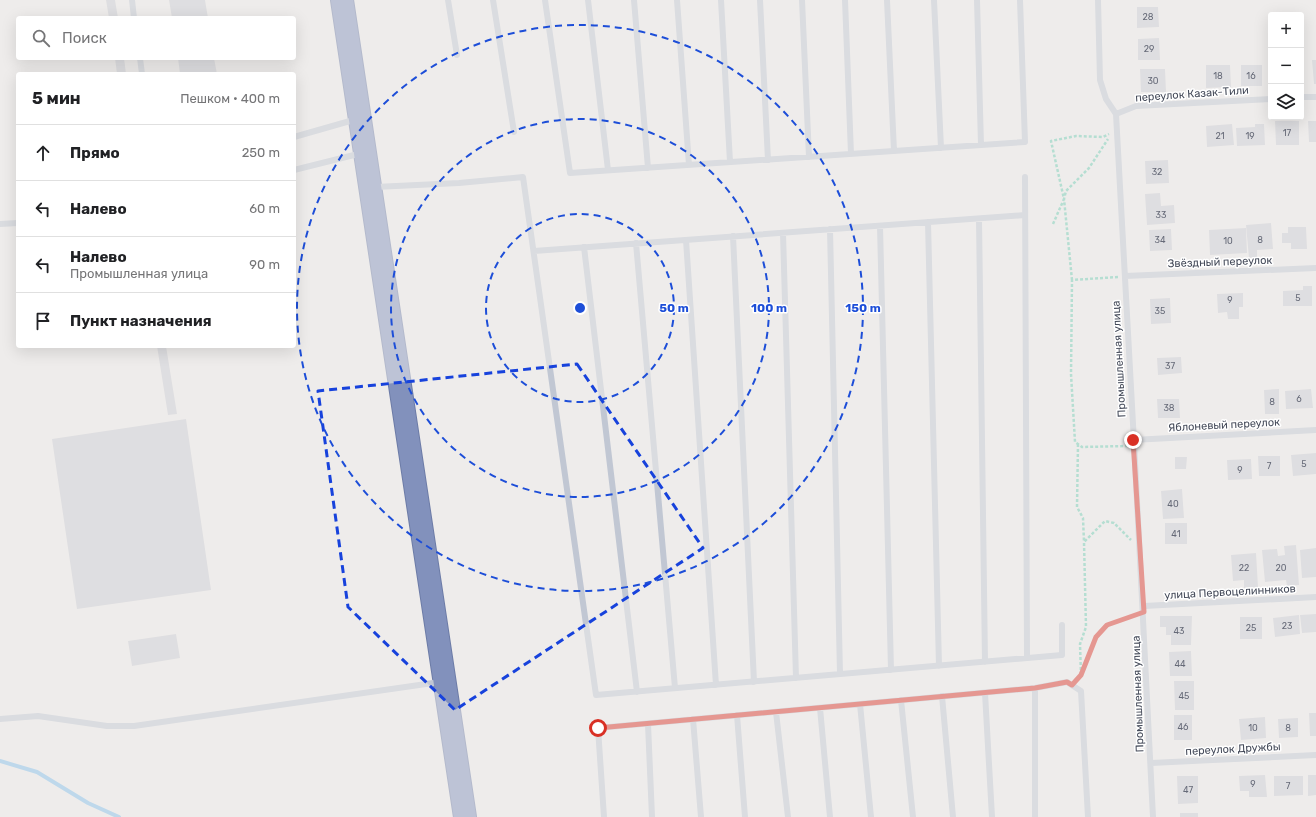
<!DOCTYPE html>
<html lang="ru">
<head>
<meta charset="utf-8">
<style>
  :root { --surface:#fff; --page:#f2f2f2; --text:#202124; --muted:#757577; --line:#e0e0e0 }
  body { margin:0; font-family:Rubik,sans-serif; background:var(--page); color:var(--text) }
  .controls { position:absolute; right:12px; top:12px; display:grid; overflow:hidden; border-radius:4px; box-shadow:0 4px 16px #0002 }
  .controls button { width:36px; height:36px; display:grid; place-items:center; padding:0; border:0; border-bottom:1px solid var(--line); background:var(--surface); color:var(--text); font:20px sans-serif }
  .stop { position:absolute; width:12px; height:12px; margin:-9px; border:3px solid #d93025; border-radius:50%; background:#fff }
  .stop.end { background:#d93025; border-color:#fff; box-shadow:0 1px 4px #0008 }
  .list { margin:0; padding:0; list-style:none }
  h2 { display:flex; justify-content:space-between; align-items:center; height:52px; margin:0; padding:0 16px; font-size:17px }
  h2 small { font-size:13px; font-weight:400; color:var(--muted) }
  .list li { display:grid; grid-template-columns:26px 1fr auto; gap:12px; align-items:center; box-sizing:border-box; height:56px; padding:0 16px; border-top:1px solid var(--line) }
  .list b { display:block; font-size:15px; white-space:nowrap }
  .list p { margin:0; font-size:13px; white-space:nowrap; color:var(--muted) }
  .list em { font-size:13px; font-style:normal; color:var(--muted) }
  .icon { flex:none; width:22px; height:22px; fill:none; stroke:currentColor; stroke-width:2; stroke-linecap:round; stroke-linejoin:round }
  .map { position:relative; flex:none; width:1316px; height:817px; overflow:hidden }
  .search { position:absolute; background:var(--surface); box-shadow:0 4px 16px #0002; left:16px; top:16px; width:280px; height:44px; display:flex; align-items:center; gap:10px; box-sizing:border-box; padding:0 14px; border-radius:4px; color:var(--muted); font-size:15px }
  .panel { position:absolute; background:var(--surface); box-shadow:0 4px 16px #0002; left:16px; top:72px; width:280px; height:276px; border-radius:4px }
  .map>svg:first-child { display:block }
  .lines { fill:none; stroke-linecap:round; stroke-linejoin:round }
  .stream { stroke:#84bfeb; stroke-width:4 }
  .building { fill:#cbccd4 }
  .highway-casing { stroke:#6d7ca7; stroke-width:24 }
  .path { stroke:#70ccb3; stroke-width:2.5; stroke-dasharray:3 2; stroke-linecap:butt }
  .lane { stroke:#c1c7d3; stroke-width:6 }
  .highway { stroke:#8291bc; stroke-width:22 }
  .route { stroke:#d93025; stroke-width:5 }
  .marked { fill:none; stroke:#1742dc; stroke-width:3; stroke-dasharray:8 5; stroke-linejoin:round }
  .ring { fill:none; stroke:#1d4ed8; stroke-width:2; stroke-dasharray:7 5 }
  .labels { text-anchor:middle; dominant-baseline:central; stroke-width:3; stroke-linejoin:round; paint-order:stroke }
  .number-label { font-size:9px; fill:#666a78 }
  .street-label { font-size:11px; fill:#444a59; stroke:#fff }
  .centre { fill:#1d4ed8; stroke:#fff; stroke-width:2 }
  .ring-label { font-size:12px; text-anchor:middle; font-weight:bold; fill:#1d4ed8; stroke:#fff; stroke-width:3; stroke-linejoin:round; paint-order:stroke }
</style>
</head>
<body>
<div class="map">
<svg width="1316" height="817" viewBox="0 0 1316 817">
  <rect width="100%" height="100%" fill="#eeeceb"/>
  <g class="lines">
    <path class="stream" d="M0,761L37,772L88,803L119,817"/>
  </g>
  <path class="building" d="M106,0H115L118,18H109Z
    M169,0H205L208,18H172Z
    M1137,7H1158L1159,27L1137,28Z
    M1159,38L1160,60H1138V39Z
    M115,58H124L126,74H117Z
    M178,58H214L217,74H180Z
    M1312,60H1316V84H1314Z
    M1206,65H1230L1231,87L1206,88Z
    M1241,65H1262V86H1241Z
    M1140,69H1165L1166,92H1141Z
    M1275,121H1299V145H1276Z
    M1308,121H1316V142H1309Z
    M1232,124L1234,145L1207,147L1206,126Z
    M1255,124H1264L1265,145L1237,146L1236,128L1255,127Z
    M1168,160L1169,183L1146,184L1145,161Z
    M1160,193L1161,206L1174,205L1175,223L1147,225L1145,194Z
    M1271,223L1273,249L1257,250V257L1249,258L1246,225Z
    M1288,227H1306L1307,249H1291V243H1282V233H1288Z
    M1246,228L1247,253L1210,255L1209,230Z
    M1171,229L1172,250L1150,251L1149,230Z
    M1303,286H1312V306H1283V291L1303,290Z
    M1243,293V307H1239V319H1228L1227,312L1218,313L1217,294Z
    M1170,298L1171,323L1151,324L1150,299Z
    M157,346H166L177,414L168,415Z
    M1181,357L1182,373L1158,375L1157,358Z
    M1279,389V414H1265L1264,390Z
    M1311,389L1313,408L1286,409L1285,391Z
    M1157,399H1179L1180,418H1158Z
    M186,419L211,590L77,609L52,439Z
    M1316,453V474L1293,476L1291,455Z
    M1258,456H1280V476H1259Z
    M1175,457H1187L1186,469H1175Z
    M1251,459L1252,479L1228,480L1227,460Z
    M1182,489L1184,518L1163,519L1161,491Z
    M1165,523H1187V544H1165Z
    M1296,545L1299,585L1287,586L1286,580L1265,582L1262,550L1277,549L1278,556L1285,555L1284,546Z
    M1316,548V577L1302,578L1300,550Z
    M1256,553L1258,587L1244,588V580L1233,581L1231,555Z
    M1316,614V632L1302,633L1300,615Z
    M1299,615L1300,634L1275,637L1273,618Z
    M1160,616H1192L1191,645H1171V635H1166V627H1160Z
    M1240,617H1262V639H1240Z
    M176,634L180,658L132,666L128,641Z
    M1191,651L1192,676H1170L1169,652Z
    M1174,681H1194V710H1175Z
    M1309,713H1316V736H1310Z
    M1174,715H1192V740H1174Z
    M1265,717L1266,738L1241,740L1239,719Z
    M1298,718V737L1279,738L1278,719Z
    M1265,775L1267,797H1249V791H1240L1239,776Z
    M1308,775H1316V795L1308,796Z
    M1177,776H1198V803L1178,804Z
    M1274,776H1303V795L1274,796Z
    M1180,813H1198V817H1180Z"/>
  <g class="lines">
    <g class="highway-casing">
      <path id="highway" d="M342,0L465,817"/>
    </g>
    <path class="path" d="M1053,224L1064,199L1051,141L1076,136L1103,137L1109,134
      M1118,277L1072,280L1071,374L1075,442L1082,447L1127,446
      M1072,280L1064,199L1066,191L1089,168L1108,139
      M1078,444L1077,507L1083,518L1084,542
      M1081,674L1096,637L1107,625L1136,615
      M1081,675L1080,644L1086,627L1084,542L1105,521L1114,523L1131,540"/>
    <path class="lane" d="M132,0L134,18
      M448,0L457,55
      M493,0L514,132
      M545,0L570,173L1025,142L1020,0
      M588,0L608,170
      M634,0L648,168
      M677,0L689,165
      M721,0L730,162
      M760,0L768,160
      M802,0L809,157
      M845,0L851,154
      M887,0L894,151
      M934,0L941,148
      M977,0L981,145
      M1098,0L1100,80L1106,99L1116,114C1129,348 1142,583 1153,817
      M140,58L142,74
      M1301,97H1316
      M1116,114L1136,106L1271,99
      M294,137L357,119
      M294,170L362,153
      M1025,177L1027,658
      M375,187L459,183L523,177L596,695L1062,655V625
      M979,219L985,662
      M928,222L939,666
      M0,224L18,223
      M880,226L891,670
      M830,229L840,674
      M783,233L796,678
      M733,236L754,682
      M686,240L716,685
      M636,243L675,688
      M584,247L637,692
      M534,251L1025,215
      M1125,276L1316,268
      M1133,440L1316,430
      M1144,606L1316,597
      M985,693L992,817
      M942,696L953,817
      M901,700L913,817
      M860,704L871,817
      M820,708L830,817
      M776,712L788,817
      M737,715L745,817
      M0,719L38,716L107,726H134L440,682
      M693,719L701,817
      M648,724L652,817
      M1151,763L1316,755
      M604,817L598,728L1035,688L1067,682L1081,691L1088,817
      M1035,817V688"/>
    <use href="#highway" class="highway"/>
  </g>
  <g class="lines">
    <path class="route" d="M598,728L1035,688L1067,682L1072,685L1081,675L1096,637L1107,625L1144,612L1133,440"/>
  </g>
  <path d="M0 0H1316V817H0ZM577,364L703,548L455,710L348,607L318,391Z" fill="#eeeceb" fill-opacity=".55" fill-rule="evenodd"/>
  <path class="marked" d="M577,364L703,548L455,710L348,607L318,391Z"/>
  <g class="ring">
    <circle cx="580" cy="308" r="94"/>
    <circle cx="580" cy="308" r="189"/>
    <circle cx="580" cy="308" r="283"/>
  </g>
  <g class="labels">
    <g class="number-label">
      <text x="1148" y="17">28</text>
      <text x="1149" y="49">29</text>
      <text x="1218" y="76">18</text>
      <text x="1251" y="76">16</text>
      <text x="1153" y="81">30</text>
      <text x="1287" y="133">17</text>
      <text x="1220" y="136">21</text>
      <text x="1250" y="136">19</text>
      <text x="1157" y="172">32</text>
      <text x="1161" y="215">33</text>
      <text x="1160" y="240">34</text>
      <text x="1260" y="240">8</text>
      <text x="1228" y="241">10</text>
      <text x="1298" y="298">5</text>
      <text x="1230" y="300">9</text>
      <text x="1160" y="311">35</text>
      <text x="1170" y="366">37</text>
      <text x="1299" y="399">6</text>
      <text x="1272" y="402">8</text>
      <text x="1169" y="408">38</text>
      <text x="1304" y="464">5</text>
      <text x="1269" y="466">7</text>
      <text x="1240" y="470">9</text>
      <text x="1173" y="504">40</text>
      <text x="1176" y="534">41</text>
      <text x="1244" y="568">22</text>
      <text x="1281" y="568">20</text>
      <text x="1287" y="626">23</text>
      <text x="1251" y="628">25</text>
      <text x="1179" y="631">43</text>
      <text x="1180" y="664">44</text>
      <text x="1184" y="696">45</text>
      <text x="1183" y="727">46</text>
      <text x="1253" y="728">10</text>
      <text x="1288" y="728">8</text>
      <text x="1253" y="784">9</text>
      <text x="1288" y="786">7</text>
      <text x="1188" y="790">47</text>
    </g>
    <g class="street-label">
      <text transform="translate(1192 94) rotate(-4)">переулок Казак-Тили</text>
      <text transform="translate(1220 262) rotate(-2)">Звёздный переулок</text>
      <text transform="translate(1119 359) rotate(-93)">Промышленная улица</text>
      <text transform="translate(1224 425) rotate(-3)">Яблоневый переулок</text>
      <text transform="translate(1230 592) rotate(-3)">улица Первоцелинников</text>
      <text transform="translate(1138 694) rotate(-92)">Промышленная улица</text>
      <text transform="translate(1233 749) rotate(-3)">переулок Дружбы</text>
    </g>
  </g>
  <circle cx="580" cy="308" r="6" class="centre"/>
  <g class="ring-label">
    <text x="674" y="312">50 m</text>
    <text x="769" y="312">100 m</text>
    <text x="863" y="312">150 m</text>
  </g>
</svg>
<div class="controls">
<button>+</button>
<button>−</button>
<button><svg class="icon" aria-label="layers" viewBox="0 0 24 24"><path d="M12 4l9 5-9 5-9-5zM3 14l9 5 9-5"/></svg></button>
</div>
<div class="stop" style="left:598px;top:728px"></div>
<div class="stop end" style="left:1133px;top:440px"></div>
<div class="search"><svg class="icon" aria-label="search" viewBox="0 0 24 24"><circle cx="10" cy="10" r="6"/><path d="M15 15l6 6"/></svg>Поиск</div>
<section class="panel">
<h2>5 мин<small>Пешком · 400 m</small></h2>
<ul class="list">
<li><svg class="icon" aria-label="ahead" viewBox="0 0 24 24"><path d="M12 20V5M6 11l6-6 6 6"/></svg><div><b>Прямо</b></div><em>250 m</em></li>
<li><svg class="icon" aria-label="left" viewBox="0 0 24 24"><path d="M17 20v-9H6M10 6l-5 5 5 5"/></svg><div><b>Налево</b></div><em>60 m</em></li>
<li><svg class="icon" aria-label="left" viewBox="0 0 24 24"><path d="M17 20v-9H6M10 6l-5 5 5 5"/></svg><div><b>Налево</b><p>Промышленная улица</p></div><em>90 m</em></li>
<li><svg class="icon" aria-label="arrive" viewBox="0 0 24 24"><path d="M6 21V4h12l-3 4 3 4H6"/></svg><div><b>Пункт назначения</b></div></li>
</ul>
</section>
</div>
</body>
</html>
